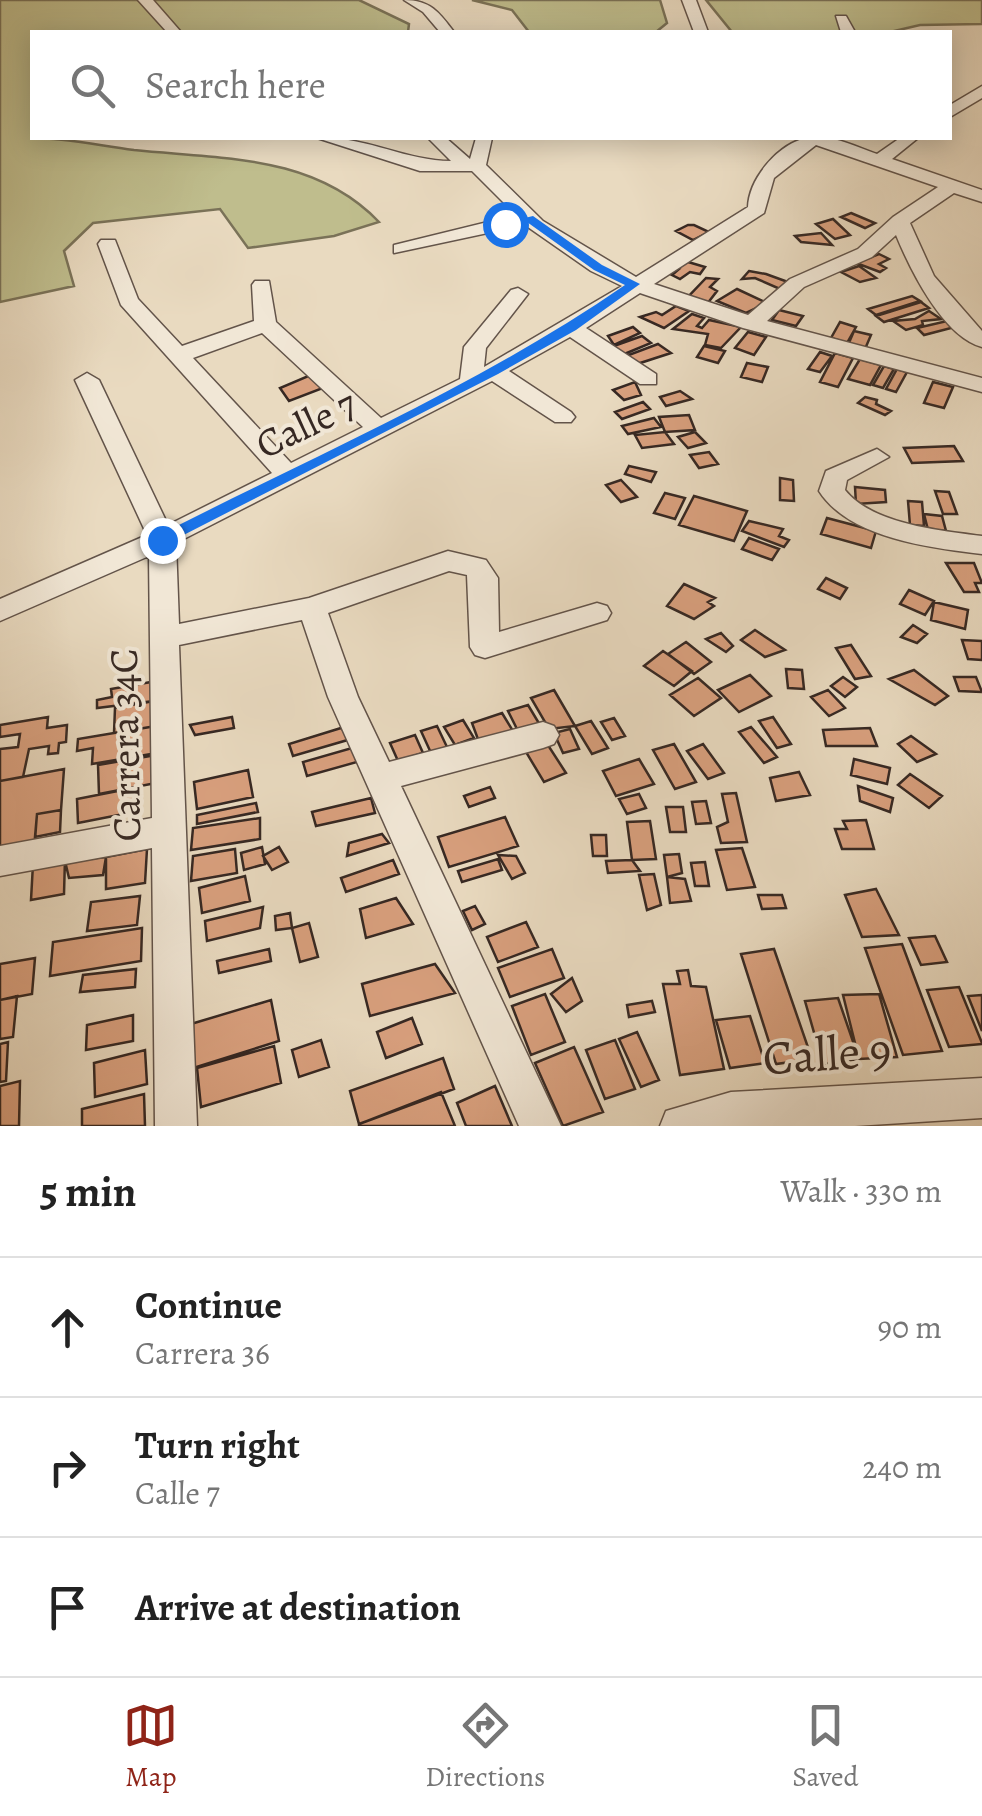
<!DOCTYPE html>
<html lang="en">
<head>
<meta charset="utf-8">
<style>
  :root { --surface:#fff; --page:#f6f6f6; --text:#222; --muted:#767676; --line:#e0e0e0; --accent:#8f2418 }
  body { margin:0; font-family:Alegreya,serif; background:var(--page); color:var(--text) }
  .stop { position:absolute; width:30px; height:30px; margin:-22px; border:8px solid #1a73e8; border-radius:50%; background:#fff }
  .stop.end { background:#1a73e8; border-color:#fff; box-shadow:0 2px 10px #0008 }
  .list { margin:0; padding:0; list-style:none }
  h2 { display:flex; justify-content:space-between; align-items:center; height:130px; margin:0; padding:0 40px; font-size:42px }
  h2 small { font-size:32px; font-weight:400; color:var(--muted) }
  .list li { display:grid; grid-template-columns:65px 1fr auto; gap:30px; align-items:center; box-sizing:border-box; height:140px; padding:0 40px; border-top:2px solid var(--line) }
  .list b { display:block; font-size:38px; white-space:nowrap }
  .list p { margin:0; font-size:32px; white-space:nowrap; color:var(--muted) }
  .list em { font-size:32px; font-style:normal; color:var(--muted) }
  .icon { flex:none; width:55px; height:55px; fill:none; stroke:currentColor; stroke-width:2; stroke-linecap:round; stroke-linejoin:round }
  .map { position:relative; flex:none; width:982px; height:1126px; overflow:hidden }
  .search { position:absolute; background:var(--surface); box-shadow:0 5px 25px #0003; left:30px; right:30px; top:30px; height:110px; display:flex; align-items:center; gap:25px; box-sizing:border-box; padding:0 35px; border-radius:0px; color:var(--muted); font-size:38px }
  .sheet { height:550px; background:var(--surface) }
  nav { display:flex; justify-content:space-around; align-items:center; box-sizing:border-box; height:140px; border-top:2px solid var(--line); background:var(--surface); font-size:28px; color:var(--muted) }
  nav a { display:grid; justify-items:center; gap:5px }
  nav .on { color:var(--accent) }
  .map>svg:first-child { display:block }
  .green { fill:#bfbd8d; stroke:#7a7258; stroke-width:2.5 }
  .building { fill:#d9a07e; stroke:#362823; stroke-width:2.5 }
  .lines { fill:none; stroke-linecap:round; stroke-linejoin:round }
  .minor-casing { stroke:#63544a; stroke-width:3 }
  .minor { fill:#f1e7d6; fill-rule:evenodd }
  .route { fill:#1a73e8 }
  .labels { text-anchor:middle; dominant-baseline:central; stroke-width:8; stroke-linejoin:round; paint-order:stroke }
  .street-label { font-size:40px; fill:#362823; stroke:#f1e7d6 }
  .near-street-label { font-size:48px; fill:#362823; stroke:#f1e7d6 }
</style>
</head>
<body>
<div class="map">
<svg width="982" height="1126" viewBox="0 0 982 1126">
  <rect width="100%" height="100%" fill="#e9dac0"/>
  <filter id="stains"><feTurbulence type="fractalNoise" baseFrequency=".002" numOctaves="4"/><feColorMatrix values="0 0 0 0 .2 0 0 0 0 .09 0 0 0 0 .02 0 0 0 .5 -.17"/></filter>
  <radialGradient id="worn" r=".72"><stop offset=".6" stop-color="#630" stop-opacity="0"/><stop offset="1" stop-color="#630" stop-opacity=".3"/></radialGradient>
  <path class="green" d="M0,0H359L409,24L408,32H32V138C67,138 96,145 134,150C221,159 314,154 379,222L334,236L248,248L220,209L93,223L64,251L74,286L0,302Z
    M472,0H660L667,23L656,32H529L512,10Z
    M706,0H982V24L920,25L890,32H732Z"/>
  <path class="building" d="M851,213L875,223L865,228L841,217Z
    M833,219L850,235L835,239L816,224Z
    M688,225H694L709,232L693,240L676,231Z
    M821,233L832,245L801,242L795,236Z
    M879,254L889,259L879,264L886,268L880,272L856,263Z
    M678,259L705,267L700,274L690,272L680,279L672,275L679,269L669,266Z
    M859,266L876,278L860,282L841,272Z
    M749,271L766,274L788,282L780,289L755,278L742,279Z
    M706,278L718,279L710,287L717,291L707,304L687,298Z
    M737,289L767,303L746,313L717,301Z
    M912,296L920,301L876,315L868,309Z
    M921,302L929,308L884,322L876,316Z
    M676,306L689,311L664,328L640,317L656,312L662,315Z
    M779,310L803,316L796,326L772,320Z
    M929,311L941,319L922,321L923,325L906,330L893,321L915,319Z
    M692,314L704,318L697,326L702,328L709,320L741,327L721,348L705,345L708,334L673,329Z
    M947,321L955,327L924,335L917,328Z
    M840,322L856,327L847,343L831,338Z
    M633,327L640,333L614,345L608,336Z
    M854,331L871,335L865,349L848,345Z
    M748,332L766,337L754,355L735,348Z
    M642,336L651,343L622,355L611,347Z
    M658,344L671,353L637,364L626,356Z
    M704,346L725,351L718,363L697,357Z
    M820,352L832,356L820,372L808,369Z
    M835,353L853,358L838,387L820,382Z
    M860,359L881,365L870,385L848,379Z
    M747,363L768,367L762,382L741,377Z
    M884,366L894,369L883,388L873,385Z
    M897,369L907,372L896,392L886,389Z
    M313,374L323,388L289,401L280,388Z
    M635,382L641,395L624,400L613,390Z
    M933,382L953,387L944,408L924,403Z
    M680,391L692,399L666,406L660,397Z
    M865,397L877,400L876,404L891,411L885,415L858,403Z
    M643,402L650,409L622,419L615,412Z
    M689,415L695,430L665,432L659,417Z
    M654,418L661,427L628,434L622,426Z
    M665,432L674,444L642,448L635,435Z
    M695,432L706,443L688,448L678,437Z
    M954,446L963,461L912,463L904,448Z
    M709,452L718,464L699,468L690,455Z
    M629,466L656,472L651,482L625,474Z
    M780,478L793,480L794,501L780,500Z
    M621,480L637,497L621,502L606,485Z
    M855,487L885,490L886,502L856,504Z
    M935,491L949,492L957,514H943Z
    M665,493L685,498L675,519L654,513Z
    M694,496L747,511L734,541L679,525Z
    M908,501L922,502L924,526L910,525Z
    M924,514L942,516L946,531L928,530Z
    M827,518L876,531L871,548L821,534Z
    M749,521L783,529L779,536L789,540L784,547L742,531Z
    M749,538L779,549L772,560L742,549Z
    M946,563H974L982,583H975L979,592H964Z
    M826,578L847,588L840,599L818,589Z
    M684,584L715,598L708,602L714,606L694,619L667,606Z
    M909,590L934,601L925,615L900,604Z
    M934,602L968,610L965,629L931,620Z
    M913,625L927,634L917,643L901,637Z
    M755,630L785,650L765,657L741,640Z
    M721,633L733,646L726,652L706,639Z
    M962,640L982,641V660L968,659Z
    M686,642L711,662L694,674L668,654Z
    M851,645L871,676L855,679L836,648Z
    M663,651L692,671L674,686L644,666Z
    M786,669L802,670L804,689L788,688Z
    M914,670L948,696L935,705L889,679Z
    M750,675L771,696L739,712L718,690Z
    M843,677L857,687L845,697L831,686Z
    M954,677H976L982,692L959,691Z
    M698,678L721,698L694,716L670,695Z
    M151,682L154,701L97,708V700L112,697L111,689Z
    M554,690L575,726L549,729L531,698Z
    M828,690L845,708L829,716L811,697Z
    M154,701L156,726L114,733L115,708Z
    M528,705L540,725L518,731L508,711Z
    M502,713L513,731L479,742L472,723Z
    M48,717L47,728L67,725L66,742L59,743L58,753L48,754L49,746L29,749L23,777L0,781V749L18,747L20,734L0,737V725Z
    M232,717L234,728L195,735L190,725Z
    M773,717L791,744L777,748L759,721Z
    M614,718L625,736L612,740L601,722Z
    M463,720L474,738L455,745L444,727Z
    M591,721L608,748L592,754L575,726Z
    M156,726L157,753L92,764L93,748L77,751L78,739Z
    M437,726L447,747L431,753L421,731Z
    M751,727L777,757L764,763L739,732Z
    M341,728L351,739L293,756L289,744Z
    M870,728L877,746H826L823,730Z
    M570,729L579,749L563,753L554,733Z
    M415,735L423,753L398,761L390,743Z
    M911,736L936,754L917,762L898,744Z
    M544,739L566,773L544,782L523,747Z
    M674,744L696,782L675,789L653,750Z
    M703,744L724,773L708,779L687,751Z
    M352,748L357,762L307,776L303,762Z
    M156,755V783L99,794L98,765Z
    M639,759L654,784L616,796L603,771Z
    M854,759L890,768L887,784L851,775Z
    M64,769L61,810L37,814L35,840L0,850V781Z
    M248,770L253,797L197,809L194,782Z
    M799,772L810,795L776,801L770,778Z
    M910,774L942,796L929,808L898,785Z
    M858,786L893,798L890,812L860,801Z
    M490,787L495,798L469,807L464,796Z
    M133,788L134,812L78,823L77,799Z
    M736,793L747,842L721,843L717,827L728,822L722,794Z
    M639,794L646,808L627,814L619,799Z
    M371,798L375,813L316,826L312,812Z
    M706,801L711,823L696,824L692,802Z
    M256,803L258,812L197,824V815Z
    M666,807H683L686,832H670Z
    M61,810L60,832L35,837L37,814Z
    M505,817L518,846L449,867L438,837Z
    M260,818V839L191,850L193,828Z
    M866,820L874,849H842L835,829H847L843,821Z
    M650,821L656,859L632,860L627,822Z
    M382,834L389,843L347,856L349,843Z
    M591,835H606L607,856H593Z
    M262,847L265,864L244,870L241,853Z
    M279,847L288,862L272,870L263,856Z
    M742,848L755,887L727,890L716,850Z
    M147,849L145,883L106,889V857Z
    M235,849L237,873L191,881L193,856Z
    M679,854L682,873L667,877L664,855Z
    M498,855L516,856L525,873L512,879Z
    M106,857L103,875L69,878L65,861Z
    M65,858L64,894L31,900L33,864Z
    M498,859L502,870L462,882L458,871Z
    M393,860L399,874L346,892L341,878Z
    M632,860L640,871L608,873L606,861Z
    M705,862L709,886H695L691,863Z
    M654,874L661,905L647,910L639,875Z
    M245,876L250,901L202,913L199,888Z
    M667,877L685,879L691,901L670,903Z
    M876,889L899,935L862,937L845,895Z
    M758,895H782L786,908L762,909Z
    M140,896L137,925L87,931L91,902Z
    M396,898L413,924L366,938L360,909Z
    M475,906L485,924L472,930L463,911Z
    M263,907L260,928L207,941L205,921Z
    M290,913L292,928L276,930L275,916Z
    M526,922L538,947L498,962L487,937Z
    M309,923L318,957L300,962L292,928Z
    M142,928L141,961L50,976L53,942Z
    M935,936L947,962L921,965L909,938Z
    M902,944L942,1051L903,1055L865,948Z
    M269,949L271,961L219,973L217,961Z
    M552,949L564,978L510,997L498,968Z
    M774,949L812,1059L776,1064L741,954Z
    M35,958L32,994L0,1000V964Z
    M435,964L455,993L370,1016L362,984Z
    M136,969L135,987L80,992L83,975Z
    M688,970L691,986L706,987L724,1069L680,1075L663,984H680L677,971Z
    M572,978L582,1001L566,1012L551,994Z
    M959,987L982,1043V1044L949,1047L927,990Z
    M545,994L565,1042L531,1055L512,1006Z
    M879,994L897,1057L859,1059L843,995Z
    M982,995V1031L968,996Z
    M17,996L13,1037L0,1039V1000Z
    M838,998L859,1059L823,1064L805,1001Z
    M271,1000L279,1041L187,1070L181,1027Z
    M652,1001L655,1012L629,1017L627,1005Z
    M133,1015V1041L86,1050L87,1025Z
    M750,1016L765,1063L730,1068L716,1020Z
    M412,1018L422,1044L386,1058L377,1032Z
    M637,1032L659,1080L641,1087L619,1039Z
    M321,1040L329,1067L299,1077L292,1050Z
    M615,1040L635,1089L605,1099L586,1050Z
    M8,1042L6,1081L0,1082V1044Z
    M274,1046L281,1083L201,1107L197,1068Z
    M574,1047L603,1112L563,1126L535,1063Z
    M145,1050L147,1084L95,1097L94,1063Z
    M443,1058L454,1089L359,1124L350,1091Z
    M20,1081L19,1126H0V1086Z
    M495,1086L512,1126H466L457,1103Z
    M441,1092L455,1126H359V1124Z
    M144,1094L145,1126H82V1109Z"/>
  <g class="lines">
    <g class="minor-casing">
      <path id="minor" d="M138,0H153L181,32H167Z
        M404,0C430,0 439,12 454,32H440L423,12Z
        M682,0H696L708,32H694Z
        M836,16H846L855,32H841Z
        M982,86V98L950,117V105Z
        M317,138C363,135 405,161 451,161L428,138H446L470,159L476,138H492L486,165L543,221L636,277L748,207C749,178 779,143 807,138C830,133 856,147 877,154L900,138H918L892,159L982,190V202L954,193L910,223L934,276L982,331V347C943,337 910,269 896,235L872,257L804,287L767,321L982,378V392L743,328L640,293L586,328L656,374V384H640L570,337L509,371L571,412L575,417L571,422H555L492,381L176,543L179,624L309,598L448,551L486,560L498,578L499,632L597,603L607,606L611,613L607,620L485,658L475,655L470,647L467,575L449,571L328,613L358,697L389,762L543,722L554,726L559,735L554,744L543,748L401,786L561,1126H519L328,697L302,620L179,645L197,1126H155L152,848L0,876V846L152,818L149,556L0,621V599L147,535L75,380L87,373L99,380L168,525L272,473L121,305L98,244L101,240H115L138,299L182,346L254,321L252,285L255,281H269L276,322L381,418L460,379L464,347L511,290L518,288L528,294L486,348L484,367L622,286L591,271L525,225L394,253V245L516,215L472,171H420ZM816,145L938,187L893,217L858,249L790,279L748,315L654,284L764,213L774,178ZM262,333L363,427L291,463L193,358Z
        M877,449L889,457L847,480L845,490C872,524 941,531 982,536V554C930,548 849,538 819,491L826,471Z
        M982,1078V1118L855,1126H660L666,1111L731,1092Z"/>
    </g>
    <use href="#minor" class="minor"/>
  </g>
  <path class="route" d="M533,216L602,265L640,284L576,330L498,374L168,543H157V536C314,456 480,385 625,285L594,270L527,222L505,228L500,224Z"/>
  <g class="labels">
    <g class="street-label">
      <text transform="translate(306 424) rotate(-26)">Calle 7</text>
      <text transform="translate(125 745) rotate(-91)">Carrera 34C</text>
    </g>
    <g class="near-street-label">
      <text transform="translate(827 1054) rotate(-4)">Calle 9</text>
    </g>
  </g>
  <rect width="100%" height="100%" filter="url(#stains)"/>
  <rect width="100%" height="100%" fill="url(#worn)"/>
</svg>
<div class="stop" style="left:505px;top:224px"></div>
<div class="stop end" style="left:162px;top:540px"></div>
<div class="search"><svg class="icon" aria-label="search" viewBox="0 0 24 24"><circle cx="10" cy="10" r="6"/><path d="M15 15l6 6"/></svg>Search here</div>
</div>
<section class="sheet">
<h2>5 min<small>Walk · 330 m</small></h2>
<ul class="list">
<li><svg class="icon" aria-label="ahead" viewBox="0 0 24 24"><path d="M12 20V5M6 11l6-6 6 6"/></svg><div><b>Continue</b><p>Carrera 36</p></div><em>90 m</em></li>
<li><svg class="icon" aria-label="right" viewBox="0 0 24 24"><path d="M7 20v-9h11M14 6l5 5-5 5"/></svg><div><b>Turn right</b><p>Calle 7</p></div><em>240 m</em></li>
<li><svg class="icon" aria-label="arrive" viewBox="0 0 24 24"><path d="M6 21V4h12l-3 4 3 4H6"/></svg><div><b>Arrive at destination</b></div></li>
</ul>
</section>
<nav>
<a class="on"><svg class="icon" aria-label="map" viewBox="0 0 24 24"><path d="M3 6l6-2 6 2 6-2v14l-6 2-6-2-6 2zM9 4v14M15 6v14"/></svg>Map</a>
<a><svg class="icon" aria-label="directions" viewBox="0 0 24 24"><path d="M12 3l9 9-9 9-9-9zM9 14v-3h6M13 9l2 2-2 2"/></svg>Directions</a>
<a><svg class="icon" aria-label="saved" viewBox="0 0 24 24"><path d="M7 4h10v16l-5-4-5 4z"/></svg>Saved</a>
</nav>
</body>
</html>
